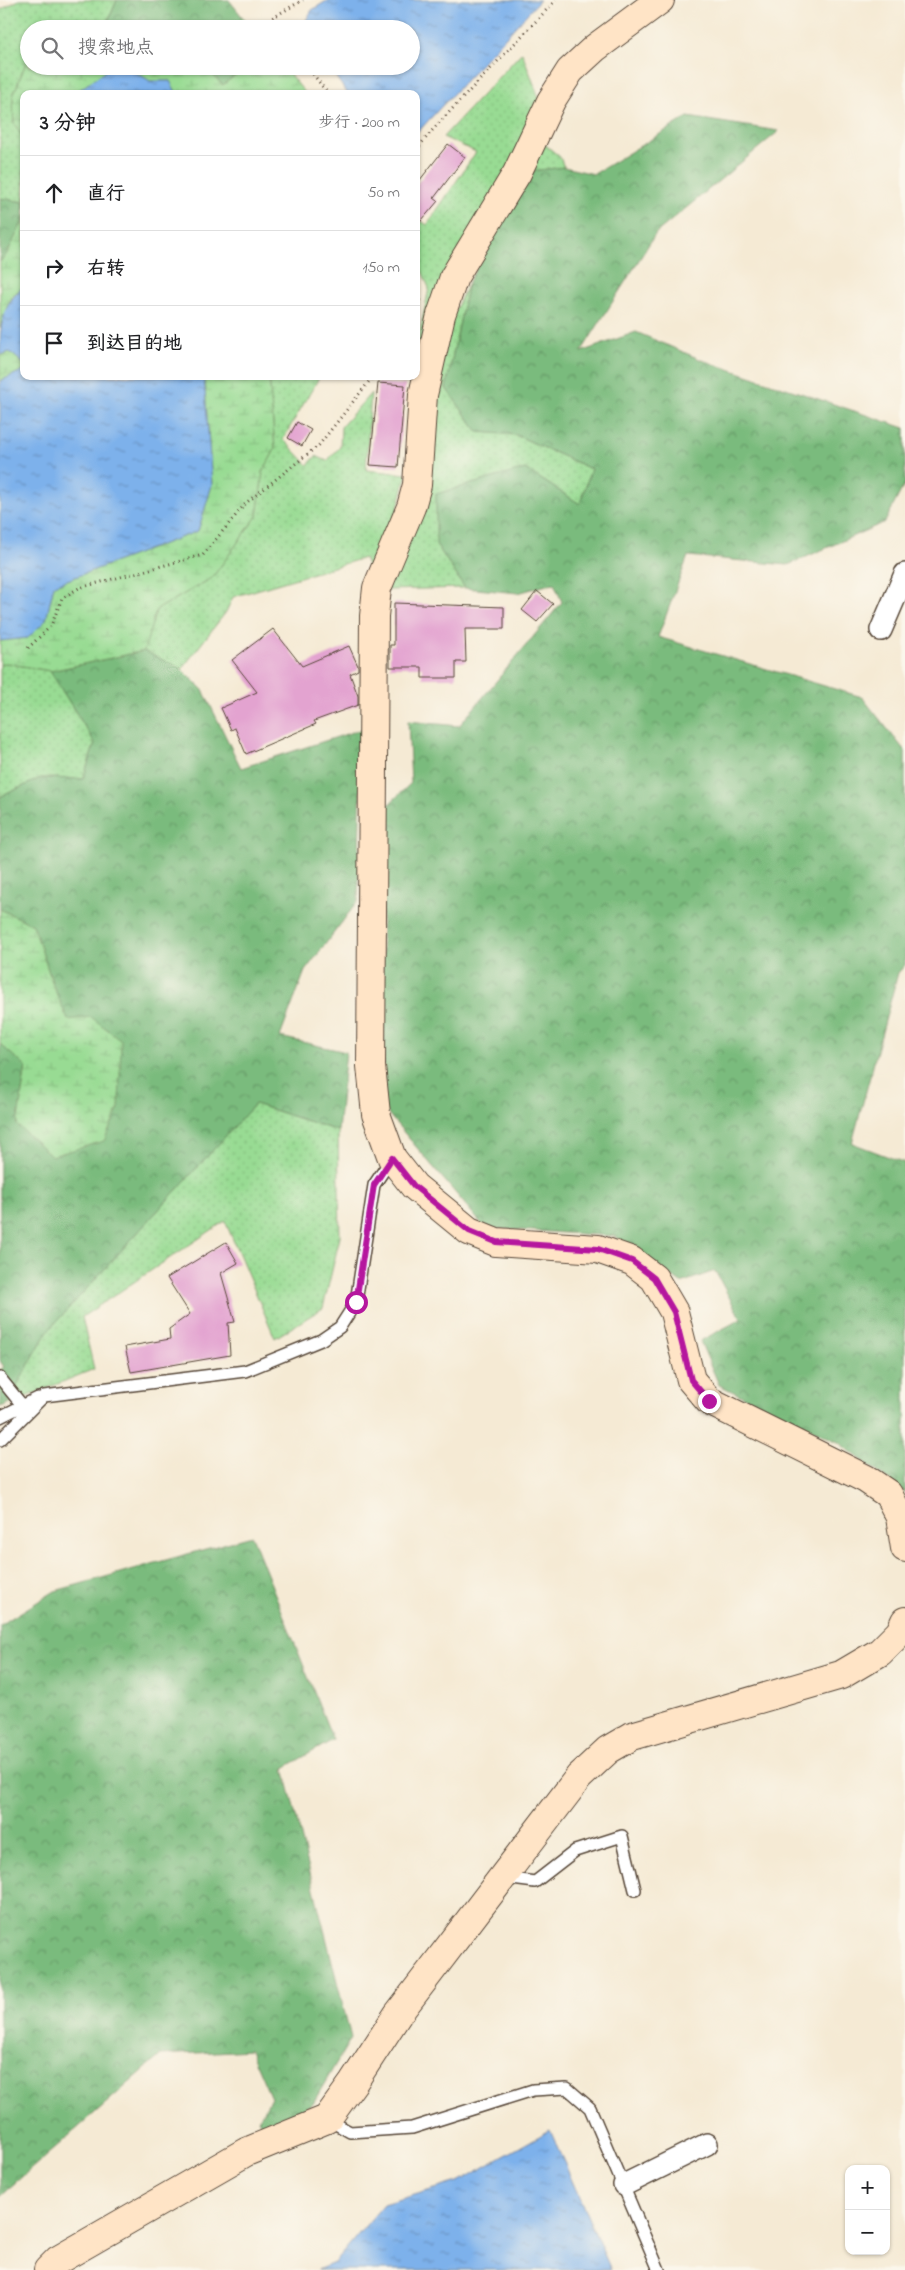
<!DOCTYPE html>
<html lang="zh">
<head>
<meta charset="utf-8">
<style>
  :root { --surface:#fff; --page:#f2f2f2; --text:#202124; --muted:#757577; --line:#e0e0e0 }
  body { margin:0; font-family:"Indie Flower","LXGW WenKai TC",sans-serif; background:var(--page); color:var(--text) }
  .controls { position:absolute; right:15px; bottom:15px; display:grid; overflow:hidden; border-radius:10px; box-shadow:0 1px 4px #0004 }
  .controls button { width:45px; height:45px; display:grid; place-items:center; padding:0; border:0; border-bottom:1px solid var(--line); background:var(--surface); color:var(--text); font:25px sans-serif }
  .stop { position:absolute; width:15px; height:15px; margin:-11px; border:4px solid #b5179e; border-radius:50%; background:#fff }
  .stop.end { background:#b5179e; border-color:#fff; box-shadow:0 1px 5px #0008 }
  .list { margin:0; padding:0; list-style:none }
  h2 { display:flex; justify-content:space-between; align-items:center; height:65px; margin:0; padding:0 20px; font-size:21px }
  h2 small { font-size:16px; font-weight:400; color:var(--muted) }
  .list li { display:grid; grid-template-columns:32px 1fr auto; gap:15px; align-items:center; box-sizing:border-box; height:75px; padding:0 20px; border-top:1px solid var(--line) }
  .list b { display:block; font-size:19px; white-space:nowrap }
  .list em { font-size:16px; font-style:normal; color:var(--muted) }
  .icon { flex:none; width:28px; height:28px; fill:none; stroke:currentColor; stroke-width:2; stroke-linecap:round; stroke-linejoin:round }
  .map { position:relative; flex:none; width:905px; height:2270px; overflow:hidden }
  .search { position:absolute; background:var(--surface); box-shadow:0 1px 4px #0004; left:20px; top:20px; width:400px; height:55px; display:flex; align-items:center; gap:12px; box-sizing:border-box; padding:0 18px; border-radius:28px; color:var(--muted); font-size:19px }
  .panel { position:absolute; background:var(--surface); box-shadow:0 1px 4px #0004; left:20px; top:90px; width:400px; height:290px; border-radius:10px }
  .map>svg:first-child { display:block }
  .grass { fill:url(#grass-dots); stroke:#6a8258 }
  .forest { fill:url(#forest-crowns); stroke:#5a724e }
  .wetland { fill:url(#wetland-marsh); stroke:#6a8258 }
  .water { fill:url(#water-ripples); stroke:#5c6e84 }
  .building { fill:#e3a3d0 }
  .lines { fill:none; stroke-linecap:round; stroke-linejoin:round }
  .lane-casing { stroke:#574739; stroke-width:14 }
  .street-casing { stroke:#574739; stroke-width:24 }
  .secondary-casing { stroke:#574739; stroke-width:30 }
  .path { stroke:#574739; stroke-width:3; stroke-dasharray:1 4; stroke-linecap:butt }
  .lane { stroke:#fff; stroke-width:11 }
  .street { stroke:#fff; stroke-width:21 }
  .secondary { stroke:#ffe4c6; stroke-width:28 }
  .route { stroke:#b5179e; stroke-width:6 }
</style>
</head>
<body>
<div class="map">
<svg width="905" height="2270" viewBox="0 0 905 2270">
  <defs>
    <pattern id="grass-dots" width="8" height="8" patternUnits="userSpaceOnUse" patternTransform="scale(1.25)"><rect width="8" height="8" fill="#98db93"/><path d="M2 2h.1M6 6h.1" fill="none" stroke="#84bc7e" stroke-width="1.8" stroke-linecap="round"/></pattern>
    <pattern id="forest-crowns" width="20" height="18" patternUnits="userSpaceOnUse" patternTransform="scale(1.25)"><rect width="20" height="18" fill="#7abb7d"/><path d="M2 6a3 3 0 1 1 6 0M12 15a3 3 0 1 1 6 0" fill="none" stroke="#659866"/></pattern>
    <pattern id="wetland-marsh" width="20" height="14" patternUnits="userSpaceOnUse" patternTransform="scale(1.25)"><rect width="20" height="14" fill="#98db93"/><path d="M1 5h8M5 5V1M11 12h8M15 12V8" fill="none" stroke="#84bc7e"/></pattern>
    <pattern id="water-ripples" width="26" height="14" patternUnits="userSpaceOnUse" patternTransform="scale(1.25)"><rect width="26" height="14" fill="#7db1eb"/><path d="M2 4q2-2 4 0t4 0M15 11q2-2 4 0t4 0" fill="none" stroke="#6890be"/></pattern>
  </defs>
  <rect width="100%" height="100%" fill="#fbf7ec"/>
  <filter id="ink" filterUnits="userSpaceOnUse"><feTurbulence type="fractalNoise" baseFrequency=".02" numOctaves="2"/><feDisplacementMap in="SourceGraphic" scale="10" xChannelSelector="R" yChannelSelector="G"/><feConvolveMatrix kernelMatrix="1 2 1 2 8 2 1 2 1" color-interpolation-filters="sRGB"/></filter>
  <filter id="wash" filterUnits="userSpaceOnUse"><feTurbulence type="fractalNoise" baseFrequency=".0096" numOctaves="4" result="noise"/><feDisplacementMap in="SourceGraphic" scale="20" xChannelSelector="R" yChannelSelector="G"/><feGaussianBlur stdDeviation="1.12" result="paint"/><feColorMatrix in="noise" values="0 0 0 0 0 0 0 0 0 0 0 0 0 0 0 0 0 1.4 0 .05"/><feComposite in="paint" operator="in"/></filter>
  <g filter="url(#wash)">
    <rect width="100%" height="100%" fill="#f5ead4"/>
    <path class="grass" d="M19,0H117L106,26L98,29H29V55L13,96L14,123L24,139V202L0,198V10Z
      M522,52L542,106L416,375V349L429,288L416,257V217L427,225L476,152L443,137Z
      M542,142L560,157L564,167L531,171Z
      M468,283L446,388L478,432L516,435L591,469L580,504L525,469L436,544L465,588L387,590L431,427L449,323Z
      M269,376H320L283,439L308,465L316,456L327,461L340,447L341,427L371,393L366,470L407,474L397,511L373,580L364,558L233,597L226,612L182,669L143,652L156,610L212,578L257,516L263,472L275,449Z
      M6,663L50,671L95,743L83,779L41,778L0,797V665Z
      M255,1104L338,1131L340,1237L323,1308L275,1338L225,1221L82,1317L94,1369L6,1405L47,1332Z"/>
    <path class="forest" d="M117,0H229L252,29H114L106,26Z
      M203,66H247L223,85Z
      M688,117L779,131L656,233L581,352L636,332L702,360L905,428V483L885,522L788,565L688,556L658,637L862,697L905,751V965L898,973L852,1143L905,1163V1493L838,1442L719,1385L700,1341L741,1319L715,1271L681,1283L614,1236L485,1228L384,1109L381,812L411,783L408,721L459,726L562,602L554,583L518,593L465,588L436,544V494L525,469L580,504L591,469L516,435L478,432L446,388L468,283L531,171L564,167L594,174Z
      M0,198L24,202V219L7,254L0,262Z
      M144,651L182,669L203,690L241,768L362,729L358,901L305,971L280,1037L346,1052L338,1131L255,1104L47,1332L6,1405L0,1407V1370L4,1367L0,1361V1044L26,1066L17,1125L68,1020L54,988L33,925L0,909V797L41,778L83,779L95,743L50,671Z
      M252,1536L333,1740L284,1768L351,2038L313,2103L266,2133L258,2120L271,2098L250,2050L161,2055L0,2196V1625L55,1591Z"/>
    <path class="wetland" d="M29,55V66H112L74,94H24V139L14,123L13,96Z
      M126,66H203L223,85L247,66H283L306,94H177L170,81H150Z
      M24,219V286L11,297L0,328V262L7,254Z
      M10,352L24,364V370L0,381V355Z
      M204,376H269L275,449L263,472L257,516L212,578L156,610L144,651L50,671L6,663L0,665V641L28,638L46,620L54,585L198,531L212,485Z
      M0,909L33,925L54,988L68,1020L91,1017L121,1040L119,1108L104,1141L52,1156L17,1125L26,1067L0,1044Z"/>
    <path class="water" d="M328,0H540L416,134V94H348L328,66H411V29H301L312,10Z
      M112,66H126L150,81H170L177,94H74Z
      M24,286V364L10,352L0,355C0,326 1,306 24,286Z
      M24,370V376H204L212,485L198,531L54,585L46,620L28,638L0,641V381Z
      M550,2130L611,2270H317L334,2263L384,2204L458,2182Z"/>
    <g id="blocks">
      <path class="building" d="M448,144L465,157L434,198L438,201L416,227V185Z
        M378,383L405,385L398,467L370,465Z
        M297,422L311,430L302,446L288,438Z
        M537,591L553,604L537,622L522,610Z
        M394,603L504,607V629H465L466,662H456V678H422V667H390V645H394Z
        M273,629L302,666L349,646L358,666V670L350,674L358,696V705L314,721L316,724L246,754L235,728L231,730L221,708L257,692L232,660Z
        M226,1242L238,1263L221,1273L235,1322L228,1323L230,1355L131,1372L125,1347L170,1339L169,1329L190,1314L167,1278Z"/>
    </g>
  </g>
  <g filter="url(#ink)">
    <use href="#blocks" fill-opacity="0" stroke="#574739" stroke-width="1"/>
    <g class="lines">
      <g class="lane-casing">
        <path id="lane" d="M0,1378L22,1405
          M0,1417L38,1398
          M0,1440L44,1396L245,1371L321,1340L340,1327L356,1302L374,1185L392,1158
          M504,1878L535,1882L575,1851L622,1836L635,1890
          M327,2119L350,2132L412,2128L533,2090L567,2088L590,2108L659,2270"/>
      </g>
      <g class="street-casing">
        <path id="street" d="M881,630L905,574
          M624,2185L707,2144"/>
      </g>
      <g class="secondary-casing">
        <path id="secondary" d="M660,0L595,48L570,71L551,101L517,173L454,277L441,315L423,395L417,485L411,507L377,588L374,616L371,1066L376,1114L392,1158L414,1186L469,1231L496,1242L598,1249L632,1261L654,1278L674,1312L691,1380L709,1401L866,1479L888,1494L900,1517L905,1548
          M48,2270L58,2260L246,2152L327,2119L353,2083L398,2014L579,1777L608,1750L632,1736L841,1675L880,1652L900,1632L905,1621"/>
      </g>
      <path class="path" d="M277,29L270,19L303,0
        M307,66L328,94
        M416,150L436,126L556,0
        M416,280L420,302
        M28,648L51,626L62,598L79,588L203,555L246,503L319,445L371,379L385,376"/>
      <use href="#lane" class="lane"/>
      <use href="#street" class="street"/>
      <use href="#secondary" class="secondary"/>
    </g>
  </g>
  <g class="lines" filter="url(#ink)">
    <path class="route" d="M356,1302L374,1185L392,1158L414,1186L469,1231L496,1242L598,1249L632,1261L654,1278L674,1312L691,1380L709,1401"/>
  </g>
</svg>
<div class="controls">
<button>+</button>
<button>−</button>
</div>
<div class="stop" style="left:356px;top:1302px"></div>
<div class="stop end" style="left:709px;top:1401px"></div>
<div class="search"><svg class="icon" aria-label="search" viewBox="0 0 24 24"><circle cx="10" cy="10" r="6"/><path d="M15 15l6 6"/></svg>搜索地点</div>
<section class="panel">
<h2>3 分钟<small>步行 · 200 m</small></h2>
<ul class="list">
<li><svg class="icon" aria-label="ahead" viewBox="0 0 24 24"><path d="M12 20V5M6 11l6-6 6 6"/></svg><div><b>直行</b></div><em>50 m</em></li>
<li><svg class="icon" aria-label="right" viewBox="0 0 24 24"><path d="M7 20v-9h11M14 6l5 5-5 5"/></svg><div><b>右转</b></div><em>150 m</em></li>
<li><svg class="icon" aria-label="arrive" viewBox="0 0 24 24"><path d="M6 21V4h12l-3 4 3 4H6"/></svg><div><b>到达目的地</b></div></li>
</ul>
</section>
</div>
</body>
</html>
